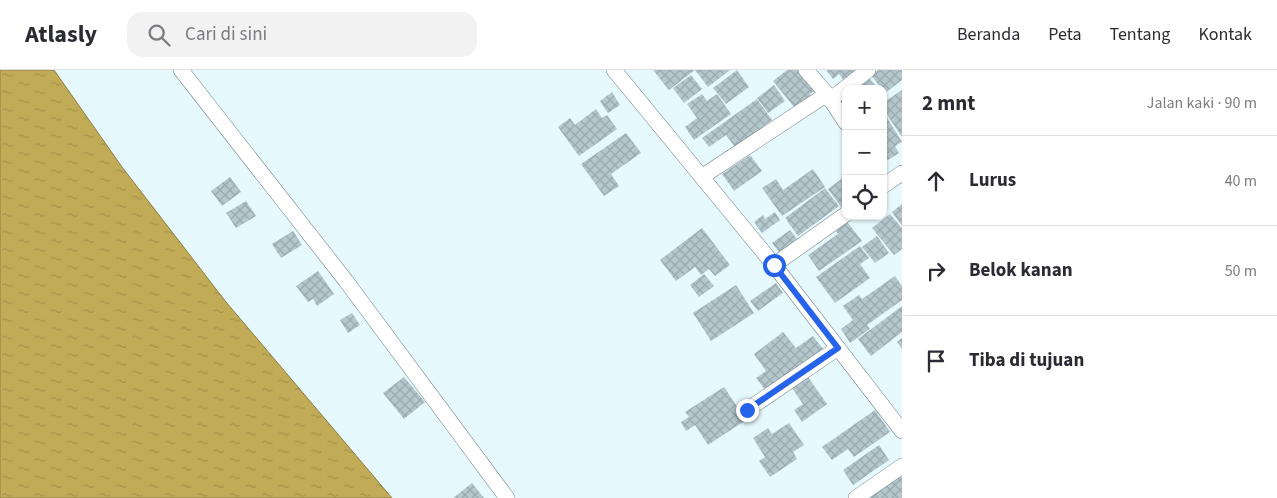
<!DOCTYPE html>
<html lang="id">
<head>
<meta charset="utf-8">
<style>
  :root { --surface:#fff; --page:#f2f2f3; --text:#2b2b33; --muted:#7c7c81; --line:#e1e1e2 }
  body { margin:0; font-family:"Source Sans 3",sans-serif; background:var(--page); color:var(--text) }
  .controls { position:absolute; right:15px; top:15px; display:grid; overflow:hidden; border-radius:10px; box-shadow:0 1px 4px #0004 }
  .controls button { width:45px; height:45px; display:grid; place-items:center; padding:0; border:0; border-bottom:1px solid var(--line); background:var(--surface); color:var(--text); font:25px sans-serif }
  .stop { position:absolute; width:15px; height:15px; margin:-11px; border:4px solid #2563eb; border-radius:50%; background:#fff }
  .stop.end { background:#2563eb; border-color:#fff; box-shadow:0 1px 5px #0008 }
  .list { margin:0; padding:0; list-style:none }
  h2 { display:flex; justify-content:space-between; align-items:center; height:65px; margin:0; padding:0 20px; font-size:21px }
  h2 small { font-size:16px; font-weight:400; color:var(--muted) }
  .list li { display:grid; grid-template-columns:32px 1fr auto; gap:15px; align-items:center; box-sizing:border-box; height:90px; padding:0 20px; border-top:1px solid var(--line) }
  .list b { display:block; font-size:19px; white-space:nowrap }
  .list em { font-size:16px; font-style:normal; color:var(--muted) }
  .icon { flex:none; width:28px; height:28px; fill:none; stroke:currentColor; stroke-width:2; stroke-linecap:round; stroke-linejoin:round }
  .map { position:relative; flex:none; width:902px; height:428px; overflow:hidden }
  header { display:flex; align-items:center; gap:30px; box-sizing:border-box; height:70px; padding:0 25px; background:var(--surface); border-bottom:1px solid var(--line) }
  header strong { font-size:24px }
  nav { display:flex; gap:28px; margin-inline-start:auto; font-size:18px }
  .search { width:350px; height:45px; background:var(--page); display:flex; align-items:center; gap:12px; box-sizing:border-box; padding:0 18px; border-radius:15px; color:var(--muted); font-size:19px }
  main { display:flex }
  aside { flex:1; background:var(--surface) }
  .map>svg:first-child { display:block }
  .water { fill:url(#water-ripples); stroke:#8c7f44 }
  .building { fill:url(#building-cross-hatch) }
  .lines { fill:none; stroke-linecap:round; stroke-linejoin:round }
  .street-casing { stroke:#708186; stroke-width:16 }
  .street { stroke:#fff; stroke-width:15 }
  .route { stroke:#2563eb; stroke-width:6 }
</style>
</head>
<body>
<header>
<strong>Atlasly</strong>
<div class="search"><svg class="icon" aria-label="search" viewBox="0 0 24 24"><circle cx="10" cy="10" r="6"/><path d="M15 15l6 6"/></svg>Cari di sini</div>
<nav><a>Beranda</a><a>Peta</a><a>Tentang</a><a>Kontak</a></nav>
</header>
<main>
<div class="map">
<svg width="902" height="428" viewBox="0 0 902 428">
  <defs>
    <pattern id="water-ripples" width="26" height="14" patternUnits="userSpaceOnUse" patternTransform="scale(1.25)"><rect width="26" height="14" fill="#c1ab56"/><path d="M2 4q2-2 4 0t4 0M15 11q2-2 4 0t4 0" fill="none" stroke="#a5924a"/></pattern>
    <pattern id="building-cross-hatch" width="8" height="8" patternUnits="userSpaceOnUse" patternTransform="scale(1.25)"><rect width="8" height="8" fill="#b4c7cc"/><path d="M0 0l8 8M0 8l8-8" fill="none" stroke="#9aaaaf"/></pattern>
  </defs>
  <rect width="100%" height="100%" fill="#e5f9fe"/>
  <path class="water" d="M0,0H54L122,97L226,232L392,428H0Z"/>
  <path class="building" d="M653,0H695L669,20Z
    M695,0H730L708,17Z
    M737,0L749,17L726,34L713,18Z
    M787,0H802L817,19L810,24L814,29L804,37L800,32L794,37L773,11Z
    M826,0H862L845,12L839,4L833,9Z
    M878,0H902V10L885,23L871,5Z
    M691,5L702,19L684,33L673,18Z
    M869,8L878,19H856Z
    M774,15L785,31L768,43L757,28Z
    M902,20V67L883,39V33Z
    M612,22L620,35L608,43L600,31Z
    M702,24L707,31L717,24L731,44L694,70L685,57L697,48L687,34Z
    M846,26V40L839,32Z
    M757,29L772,50L735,77L726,65L709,77L702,68Z
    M596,39L602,48L607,45L617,59L579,86L558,57L570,48L575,55Z
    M886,46L902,72L895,76L899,83L883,93V47Z
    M626,63L641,83L611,104L619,116L604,126L581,94Z
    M750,85L762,101L734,121L722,104Z
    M813,99L825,117L782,146L762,118L776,109L783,120Z
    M230,107L241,122L222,136L211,121Z
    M844,107L846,133L841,137L828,119Z
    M825,118L839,136L798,166L785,148Z
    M246,131L256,146L236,158L226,143Z
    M902,134V156L892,142Z
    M775,142L780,150L762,163L754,152L763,145L765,149Z
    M890,144L902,158V179L894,185L872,158Z
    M845,149L862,171L819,201L808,185L838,164L834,158Z
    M702,158L730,195L715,206L709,199L701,205L695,197L676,211L660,190Z
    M790,160L800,173L782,186L772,173Z
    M293,161L302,175L281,188L272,174Z
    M877,166L889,183L875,193L862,177Z
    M860,176L869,188L860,194L870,208L835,233L816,207Z
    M318,201L334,224L317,236L313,229L308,232L296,216Z
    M704,204L714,216L699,227L690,215Z
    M895,206L902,216V230L867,255L870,259L850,273L841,259L853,250L843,236L859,225L862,229Z
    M776,213L783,223L758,241L750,231Z
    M736,215L754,243L711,271L693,243Z
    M902,236V262L871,286L858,269Z
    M352,243L360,255L348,263L340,250Z
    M783,262L796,278L813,266L824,280L767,322L756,308L766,301L754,284Z
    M902,268V279L897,272Z
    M805,303L827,334L802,352L794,340L803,334L789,314Z
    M404,307L425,332L404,349L383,323Z
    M724,317L746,350L708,375L695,355L686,361L681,352L689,347L685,342Z
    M875,340L890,362L854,387L848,379L832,390L822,377Z
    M789,353L804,375L793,382L797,389L770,407L759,391L765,387L753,368L768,358L772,364Z
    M879,375L889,390L853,415L843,400Z
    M899,404L902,408V428H867Z
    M472,413L484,428H453Z"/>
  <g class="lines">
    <g class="street-casing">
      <path id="street" d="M181,0L346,211L507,428
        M614,0L774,195L902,361
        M806,0L827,24L846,53
        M830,30L868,0
        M703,106L827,24
        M883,116L902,103
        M774,195L846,144
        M747,340L838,278
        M856,428L902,396"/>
    </g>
    <use href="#street" class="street"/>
  </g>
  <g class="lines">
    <path class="route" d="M747,340L838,278L774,195"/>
  </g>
</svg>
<div class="controls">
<button>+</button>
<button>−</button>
<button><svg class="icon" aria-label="locate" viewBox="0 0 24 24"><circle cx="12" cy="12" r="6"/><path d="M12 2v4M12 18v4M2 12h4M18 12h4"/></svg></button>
</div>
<div class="stop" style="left:774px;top:195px"></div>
<div class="stop end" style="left:747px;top:340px"></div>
</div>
<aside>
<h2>2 mnt<small>Jalan kaki · 90 m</small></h2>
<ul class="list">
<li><svg class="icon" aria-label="ahead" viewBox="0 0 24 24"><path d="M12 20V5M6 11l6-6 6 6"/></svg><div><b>Lurus</b></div><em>40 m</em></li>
<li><svg class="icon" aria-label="right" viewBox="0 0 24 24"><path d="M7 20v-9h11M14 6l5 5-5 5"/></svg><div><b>Belok kanan</b></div><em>50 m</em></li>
<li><svg class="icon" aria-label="arrive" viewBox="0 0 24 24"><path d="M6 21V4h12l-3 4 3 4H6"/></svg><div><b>Tiba di tujuan</b></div></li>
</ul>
</aside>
</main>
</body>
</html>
